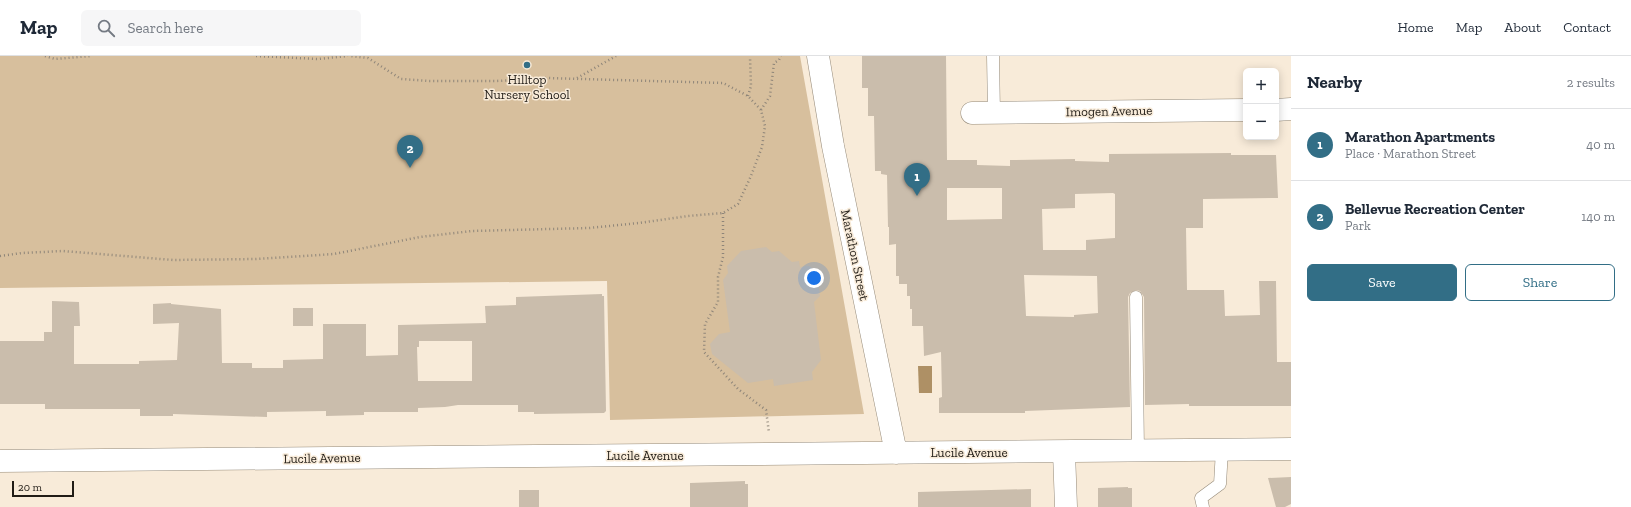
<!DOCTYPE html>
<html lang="en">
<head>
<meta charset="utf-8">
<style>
  :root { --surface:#fff; --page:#f6f6f7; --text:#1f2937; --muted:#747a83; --line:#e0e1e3; --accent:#326e86 }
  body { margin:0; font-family:"Zilla Slab",serif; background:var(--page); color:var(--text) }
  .controls { position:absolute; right:12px; top:12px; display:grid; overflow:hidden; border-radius:6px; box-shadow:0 2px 10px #0003 }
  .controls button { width:36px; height:36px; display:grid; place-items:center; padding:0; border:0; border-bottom:1px solid var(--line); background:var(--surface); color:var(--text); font:20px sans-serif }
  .scale { position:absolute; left:12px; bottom:10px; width:62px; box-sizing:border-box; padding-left:4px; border:2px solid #211c16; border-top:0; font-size:11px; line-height:14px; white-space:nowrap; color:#211c16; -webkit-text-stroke:3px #f8ebd9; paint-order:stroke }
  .you { position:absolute; left:814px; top:222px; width:14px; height:14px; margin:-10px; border:3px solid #fff; border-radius:50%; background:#1a73e8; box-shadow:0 0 0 6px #1a73e833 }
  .badge { display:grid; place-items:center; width:26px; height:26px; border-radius:50%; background:var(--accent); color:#fff; font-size:13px; font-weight:700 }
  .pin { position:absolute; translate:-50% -33px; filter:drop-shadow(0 1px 2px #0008) }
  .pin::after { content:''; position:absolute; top:21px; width:14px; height:12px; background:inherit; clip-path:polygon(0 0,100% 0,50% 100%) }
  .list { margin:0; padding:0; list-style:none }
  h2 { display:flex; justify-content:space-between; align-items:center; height:52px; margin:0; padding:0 16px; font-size:17px }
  h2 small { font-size:13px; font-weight:400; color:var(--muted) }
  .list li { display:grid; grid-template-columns:26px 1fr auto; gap:12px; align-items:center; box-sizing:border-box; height:72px; padding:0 16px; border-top:1px solid var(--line) }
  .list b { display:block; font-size:15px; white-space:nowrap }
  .list p { margin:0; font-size:13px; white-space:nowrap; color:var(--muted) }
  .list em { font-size:13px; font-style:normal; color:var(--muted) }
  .actions { display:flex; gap:8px; padding:12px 16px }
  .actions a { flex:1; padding:9px 0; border:1px solid var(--accent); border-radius:6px; text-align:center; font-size:14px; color:var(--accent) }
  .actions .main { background:var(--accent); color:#fff }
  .icon { flex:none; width:22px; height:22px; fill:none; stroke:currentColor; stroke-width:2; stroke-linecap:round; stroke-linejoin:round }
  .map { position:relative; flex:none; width:1291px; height:451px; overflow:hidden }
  header { display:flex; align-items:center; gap:24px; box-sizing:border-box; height:56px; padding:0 20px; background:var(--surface); border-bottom:1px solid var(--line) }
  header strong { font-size:19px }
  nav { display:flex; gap:22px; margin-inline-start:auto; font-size:14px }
  .search { width:280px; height:36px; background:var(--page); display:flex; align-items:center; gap:10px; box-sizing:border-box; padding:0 14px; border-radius:6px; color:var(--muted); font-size:15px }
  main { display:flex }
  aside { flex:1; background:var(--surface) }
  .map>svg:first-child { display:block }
  .green { fill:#d7bf9d }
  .water { fill:#ae9065 }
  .building { fill:#cabdac; fill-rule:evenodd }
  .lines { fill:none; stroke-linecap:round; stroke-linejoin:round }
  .lane-casing { stroke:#958a79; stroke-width:13 }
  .street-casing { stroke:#958a79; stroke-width:23 }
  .path { stroke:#8e8579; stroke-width:2.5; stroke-dasharray:1 3; stroke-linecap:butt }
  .lane { stroke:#fff; stroke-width:12 }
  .street { stroke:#fff; stroke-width:22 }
  .poi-dot { fill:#326e86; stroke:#f8ebd9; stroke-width:1.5 }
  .labels { text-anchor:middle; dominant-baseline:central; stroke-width:3; stroke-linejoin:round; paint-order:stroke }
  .poi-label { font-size:13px; fill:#211c16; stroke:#f8ebd9 }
  .street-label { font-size:13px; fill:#211c16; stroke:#f8ebd9 }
</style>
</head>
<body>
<header>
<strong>Map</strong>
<div class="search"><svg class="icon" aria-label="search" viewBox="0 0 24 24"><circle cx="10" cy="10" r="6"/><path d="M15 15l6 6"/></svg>Search here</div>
<nav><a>Home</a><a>Map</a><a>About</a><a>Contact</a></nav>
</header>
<main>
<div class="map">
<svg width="1291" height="451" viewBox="0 0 1291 451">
  <rect width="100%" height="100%" fill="#f8ebd9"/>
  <path class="green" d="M0,0H800L864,358L610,364L607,225L0,232Z"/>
  <path class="water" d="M918,310H932V337H919Z"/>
  <path class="building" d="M862,0H946L947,104H977V109L1010,110V104L1075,103V105L1109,106V98L1231,97V99H1276L1278,142L1203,143V172H1186L1187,234H1224L1225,260L1260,259L1259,225H1276L1277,306H1291V350H1189V348L1145,349L1144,241L1140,235L1136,234L1130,237L1128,241L1130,351L1025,355V357H939V342L942,341L941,296L924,300L923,270H912V253H910V240H907V228H899V220H896V188L889,189V171H888L887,119L881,118V115H875L874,60H868V32H862ZM947,132H1002V163L947,164ZM1113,137L1115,138V182L1086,184V194H1043L1042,153L1075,152V138ZM1024,219L1097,220L1098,257L1074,259V261L1026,260Z
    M766,191L772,196L779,195L792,206L799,205L800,211L809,210L816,215L820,240L814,246L821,304L812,316L813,324L774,330L773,323L748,327L712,298L710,288L719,278L730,276L723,224L728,217L727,210L741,195Z
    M602,238V240H604L606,355L604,357L534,358V356H518V349H458L445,351L418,352V356H364V359L326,360V355L267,356V361L173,358V360H140V353H45V348H0V285H44V276H52V245L79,246L80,270H74V308H139V305L177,304L179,267L153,268V248L171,247V248L221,253L222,307H252V312H283V304L323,303V268H366V300L398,299V269L486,267L485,250L516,249V241ZM419,285H472V325H418L417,291H419Z
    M293,252H313V270H293Z
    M1291,421V448L1285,451H1276L1268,422Z
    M745,425V428H748V451H690V427Z
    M1128,431V432H1132V451H1098V432Z
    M1031,433V451H918V436Z
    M519,434H539V451H519Z"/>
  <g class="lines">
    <g class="lane-casing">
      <path id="lane" d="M993,0L994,57
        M1136,241L1138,395
        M1203,451L1201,442L1220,428L1222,394"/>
    </g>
    <g class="street-casing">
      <path id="street" d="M818,0L833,90L896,397
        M1276,54L1291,53
        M972,57L1246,54
        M1064,396L1066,451
        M0,405L1291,393"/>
    </g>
    <path class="path" d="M45,0L55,3L91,0
      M256,0L318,3L348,0
      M577,22L616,0
      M748,40L751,30L750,1
      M761,54L770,40L774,7L779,4L781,0
      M723,157V201L718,221V246L705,268L704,296L738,333L766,354L769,377
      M0,200L22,197L63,195L173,204L256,203L334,198L420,181L472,175L589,172L639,167L688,160L723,157L738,148L751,120L762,91L765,70L761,54L748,40L723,27L547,22L496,25H430L401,23L368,2L350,0"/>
    <use href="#lane" class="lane"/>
    <use href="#street" class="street"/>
  </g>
  <circle class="poi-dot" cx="527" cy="9" r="4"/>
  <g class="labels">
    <g class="poi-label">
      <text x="527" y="23">Hilltop<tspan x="527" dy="15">Nursery School</tspan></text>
    </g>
    <g class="street-label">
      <text transform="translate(1109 55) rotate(-1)">Imogen Avenue</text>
      <text transform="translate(855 199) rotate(78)">Marathon Street</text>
      <text x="969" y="396">Lucile Avenue</text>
      <text x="645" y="399">Lucile Avenue</text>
      <text transform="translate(322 402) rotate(-1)">Lucile Avenue</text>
    </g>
  </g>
</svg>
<div class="controls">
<button>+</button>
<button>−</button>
</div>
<div class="scale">20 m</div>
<div class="you"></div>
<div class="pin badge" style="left:917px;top:140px">1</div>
<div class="pin badge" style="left:410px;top:112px">2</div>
</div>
<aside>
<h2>Nearby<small>2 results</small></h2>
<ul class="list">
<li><span class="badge">1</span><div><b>Marathon Apartments</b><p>Place · Marathon Street</p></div><em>40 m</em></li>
<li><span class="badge">2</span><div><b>Bellevue Recreation Center</b><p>Park</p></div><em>140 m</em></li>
</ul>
<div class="actions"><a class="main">Save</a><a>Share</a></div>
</aside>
</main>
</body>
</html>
